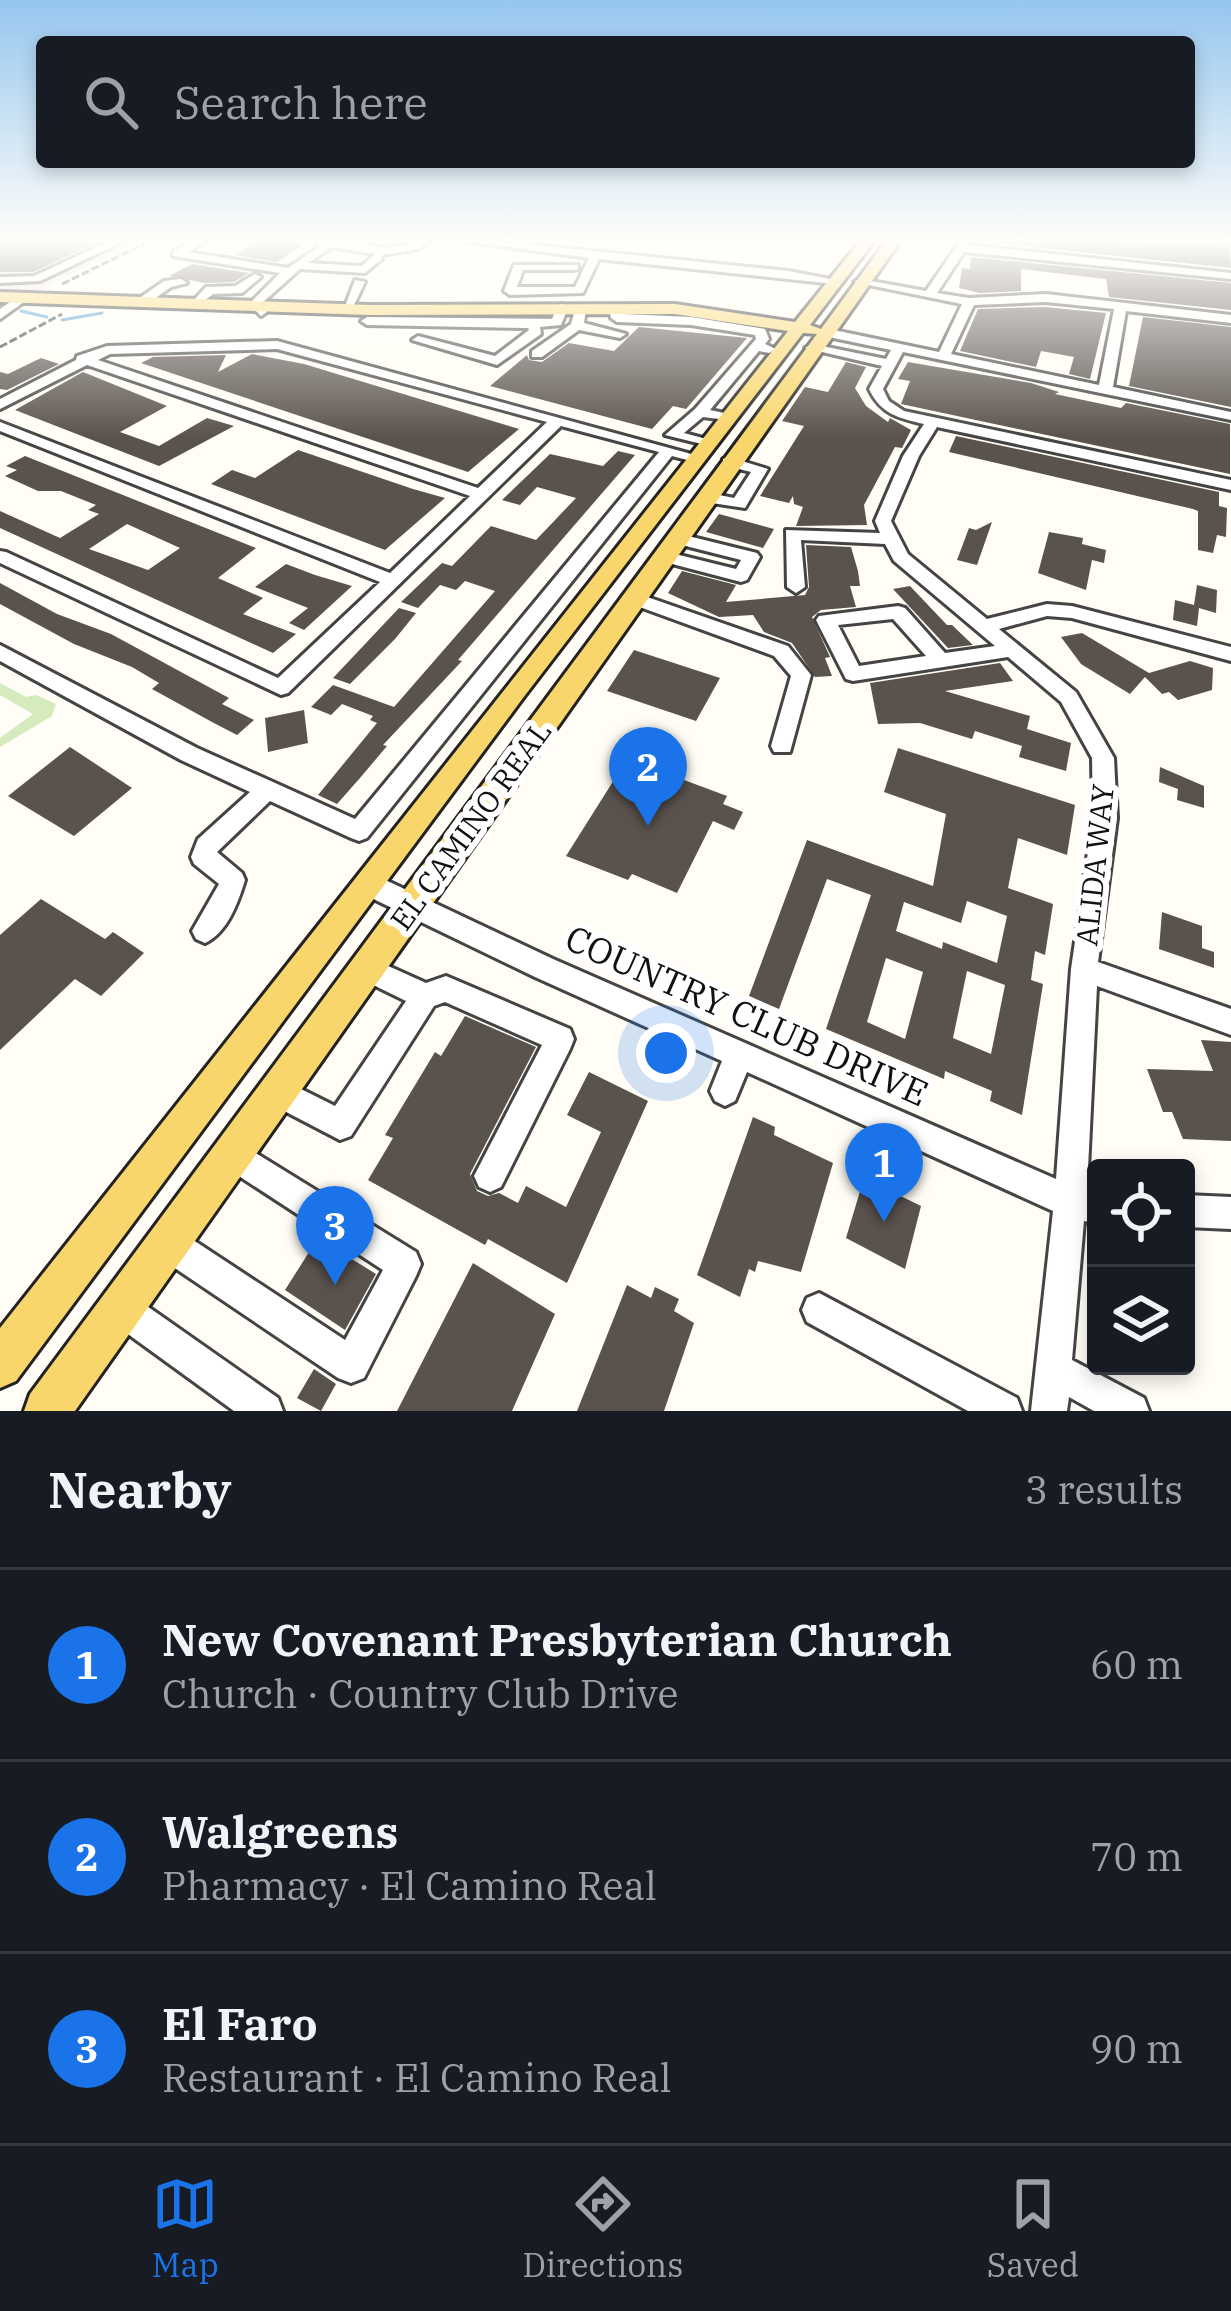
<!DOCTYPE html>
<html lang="en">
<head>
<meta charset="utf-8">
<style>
  :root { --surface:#171b24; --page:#242831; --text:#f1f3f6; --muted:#9ea1a6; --line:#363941; --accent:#1a73e8 }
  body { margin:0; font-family:"IBM Plex Serif",serif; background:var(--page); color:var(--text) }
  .controls { position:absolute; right:36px; bottom:36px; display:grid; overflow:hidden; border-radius:12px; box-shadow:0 6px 18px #0003 }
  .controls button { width:108px; height:108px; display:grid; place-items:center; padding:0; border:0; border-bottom:3px solid var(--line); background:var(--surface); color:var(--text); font:60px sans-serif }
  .you { position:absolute; left:666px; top:1053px; width:42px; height:42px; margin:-30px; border:9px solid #fff; border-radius:50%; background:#1a73e8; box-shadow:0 0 0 18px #1a73e833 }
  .badge { display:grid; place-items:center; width:78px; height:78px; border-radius:50%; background:var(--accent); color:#fff; font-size:39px; font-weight:700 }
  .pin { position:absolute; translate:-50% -99px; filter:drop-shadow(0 3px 6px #0008) }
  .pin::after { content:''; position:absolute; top:63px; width:42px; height:36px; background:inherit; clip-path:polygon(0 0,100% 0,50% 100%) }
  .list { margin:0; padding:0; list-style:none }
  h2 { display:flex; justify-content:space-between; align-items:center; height:156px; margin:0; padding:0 48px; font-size:51px }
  h2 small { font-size:39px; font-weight:400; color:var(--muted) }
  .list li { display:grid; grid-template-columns:78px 1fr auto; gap:36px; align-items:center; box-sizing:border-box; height:192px; padding:0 48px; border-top:3px solid var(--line) }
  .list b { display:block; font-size:45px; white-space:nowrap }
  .list p { margin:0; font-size:39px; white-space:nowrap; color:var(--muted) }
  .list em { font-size:39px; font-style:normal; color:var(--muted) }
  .icon { flex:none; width:66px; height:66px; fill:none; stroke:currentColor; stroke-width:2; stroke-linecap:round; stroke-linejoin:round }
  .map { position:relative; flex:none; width:1231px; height:1411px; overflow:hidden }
  .search { position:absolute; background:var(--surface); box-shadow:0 6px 18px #0003; left:36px; right:36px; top:36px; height:132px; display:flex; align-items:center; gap:30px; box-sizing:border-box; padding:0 42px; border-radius:12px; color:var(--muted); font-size:45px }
  .sheet { height:732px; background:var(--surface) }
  nav { display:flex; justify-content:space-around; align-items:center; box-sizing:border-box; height:168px; border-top:3px solid var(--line); background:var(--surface); font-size:33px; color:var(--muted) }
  nav a { display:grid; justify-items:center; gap:6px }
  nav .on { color:var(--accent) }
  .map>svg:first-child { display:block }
  .industrial { fill:#eee6ef }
  .green { fill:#d5ebbd }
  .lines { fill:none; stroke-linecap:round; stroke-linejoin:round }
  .stream { stroke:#3f96cf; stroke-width:3 }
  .building { fill:#5a524d; fill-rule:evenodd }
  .minor-casing { stroke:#444; stroke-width:6 }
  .major-casing { stroke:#222; stroke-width:6 }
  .path { stroke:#333; stroke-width:3; stroke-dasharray:8 3; stroke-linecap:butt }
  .minor { fill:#fff; fill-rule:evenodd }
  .major { fill:#f9d66b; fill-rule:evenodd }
  .labels { text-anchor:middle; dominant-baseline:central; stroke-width:12; stroke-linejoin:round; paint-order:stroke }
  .street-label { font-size:30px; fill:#111; stroke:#fff }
  .near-street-label { font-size:36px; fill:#111; stroke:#fff }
</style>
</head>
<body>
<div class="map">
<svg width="1231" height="1411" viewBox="0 0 1231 1411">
  <rect width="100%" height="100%" fill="#fffdf5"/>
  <path class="industrial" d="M0,240H141L0,310Z"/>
  <path class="green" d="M0,683L26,697L36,695L56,704L52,716L0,747V738L33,714L0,695Z"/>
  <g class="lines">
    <path class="stream" d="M21,311L47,317
      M62,320L102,313"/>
  </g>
  <path class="building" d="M0,240H102L33,272H0Z
    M259,240H303L305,244L277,262L235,255Z
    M1017,240L1215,244L1230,248L1231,268L975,241Z
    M971,257L1231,283V310L1109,297L1106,279L1021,269V291L980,293L959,288L962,268L970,269Z
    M192,264L249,273L234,282L205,283L169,276Z
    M1045,307L1106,313L1090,379L1069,374L1074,357L1041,351L1036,367L960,351L978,309Z
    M1143,317L1231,327V407L1129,386Z
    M639,327L747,338L686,409L673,406L652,429L490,386L527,355L529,360L542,362L569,343L614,351Z
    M252,354L304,364L519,429L468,472L141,363L153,357L226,355L218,372Z
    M41,358L59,364L7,390L0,389V372L8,374Z
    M846,362L866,367L855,388L866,406L888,422L890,418L911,430L902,448L895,447L864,505L867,525L796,526L803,507L794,504L793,496L789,503L760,496L804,426L782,421L805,387L828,392Z
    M908,362L1031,383L1059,392L1055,394L1121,408L1126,403L1230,424V474L901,404L910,381L898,379Z
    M83,372L167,406L120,432L159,446L207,418L234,426L159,466L15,410Z
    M956,436L1219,492V506L1227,508L1226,537L1217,535L1213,553L1198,550V511L1193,509L949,452Z
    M298,450L413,489L445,498L385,550L211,484L232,470L255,478Z
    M618,451L635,455L458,660L462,661L383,745L387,746L360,778L337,804L318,795L377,723L370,720L373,716L342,704L331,715L311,707L333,685L394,707L495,591L465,581L456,590L440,585L418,608L401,602L442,563L452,566L491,526L536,540L576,498L537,487L520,505L502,500L550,454L603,466Z
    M25,456L256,548L218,578L263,598L243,614L296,634L273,653L0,528V511L60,538L99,514L88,510L96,505L61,491H38L5,476L17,470L6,466ZM127,524L180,548L148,570L89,549Z
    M719,514L774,529L763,548L706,532Z
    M992,522L977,565L957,560L969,528L976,530Z
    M1049,532L1083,538L1082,544L1106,550L1104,563L1092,560L1086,590L1038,573Z
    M806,545L851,547L858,571L860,586H850L856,607L821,610L812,617L830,657L825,658L832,676L815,677L792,643L764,632L753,615L719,617L668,593L682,571L736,585L726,602L805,595L809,587Z
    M286,564L315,575L352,586L304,630L289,623L308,608L255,587Z
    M0,583L57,614L111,634L229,698L222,704L254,720L237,735L212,722L152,689L159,683L132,667L74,644L0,604Z
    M1197,585L1217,590L1216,613L1199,608L1197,626L1173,620L1175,600L1194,605Z
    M910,586L947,625H952L973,645L948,648L893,589Z
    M399,608L416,613L395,639L350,684L333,678Z
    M1082,633L1149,673L1190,661L1213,668L1212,690L1178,700L1169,692L1162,694L1145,677L1130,694L1081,664L1061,637Z
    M634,650L720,678L696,721L607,691Z
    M1000,663L1013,681L945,691L1030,716L1027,729L1071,743L1066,771L1019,757L1022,746L975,731L972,739L920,723L878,724L870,683Z
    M304,710L308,743L268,752L265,718Z
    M70,747L132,788L74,836L8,796Z
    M898,748L1075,805L1067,855L1018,838L1008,888L1053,904L1045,955L1035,951L1031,980L1043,984L1022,1115L990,1101L992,1091L945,1071L944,1079L826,1029L871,895L827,879L779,1009L749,996L807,840L933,886L946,814L884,792ZM967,901L1007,916L997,963L943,942L942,949L896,931L904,902L961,923ZM886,958L923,972L905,1039L867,1022ZM967,971L1005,985L991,1054L953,1038Z
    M643,759L663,766L660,771L727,796L723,804L743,812L734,830L713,821L677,893L632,874L628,880L566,856L624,764L640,763Z
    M1160,767L1204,786V808L1177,800L1178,789L1159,782Z
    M41,899L105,939L113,932L144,953L101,996L75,979L0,1050V935Z
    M1162,912L1202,926V948L1214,952V968L1159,949Z
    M465,1016L536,1047L470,1174L477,1191L488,1196L499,1193L518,1203L526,1186L566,1207L601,1132L567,1115L589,1072L648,1101L567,1283L488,1239L485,1245L368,1180L393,1138L385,1135L435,1052L441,1056Z
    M1201,1040L1231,1042V1141L1183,1139L1172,1112H1163L1147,1069L1213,1071Z
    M753,1117L775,1127L774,1135L833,1163L801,1272L758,1261L755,1272L749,1269L740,1297L697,1275Z
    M864,1178L921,1206L905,1269L846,1238Z
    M318,1238L376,1274L345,1330L285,1290Z
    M473,1263L555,1314L512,1411H397Z
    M627,1285L651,1298L655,1287L679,1299L674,1311L694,1323L664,1411H577Z
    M314,1369L336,1384L321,1411L297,1398Z"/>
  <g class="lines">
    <g class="minor-casing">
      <path id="minor" d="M112,240H126L40,281L0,283V277L34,276Z
        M194,240H207L188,252L288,268L321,245L307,240H339L386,248L431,240L418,249L382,255V259L365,273L300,269L261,304L267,312L261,316L249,304L280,273L173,256V252ZM332,247L375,254L362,266L308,263Z
        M457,240H487L788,271L841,281L835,284L599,259L583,293L510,295L504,291L514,265H578V269L574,270H523L517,287H575L589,258Z
        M961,240H971L968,245L1231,273V279L964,252L937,293L969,298L1046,294L1231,315V323L1126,311L1113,387L1231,412V420L903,352L883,389L889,401L904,411L1231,480V490L937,427L919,456L891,521L908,554L987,619L1047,604L1072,606L1231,647V661L1072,618L1047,616L999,629L1076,692L1114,758L1117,818L1098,962L1231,1009V1035L1097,986L1087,1189L1096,1191V1223L1084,1221L1072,1360L1144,1398L1149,1411H1094L1069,1397L1067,1411H1031L1053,1211L747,1072L735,1101L725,1106L715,1101L710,1091L722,1061L535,977L361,893L358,885L361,877L370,874L379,877L553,959L1056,1179L1071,969L1093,818L1092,758L1061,702L1008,657L853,681L846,679L816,620L819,616L898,606L905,608L945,653L995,646L894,561L885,544L801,540L805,587L796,593L787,587L786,530L880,533L875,521L903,456L924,424C898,418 881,414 869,389L882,366L805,348L812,344L886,359L891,350L819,335L818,332L824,328L939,352L962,304L854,282L860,279L926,291ZM1046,302L1114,309L1099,385L951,354L974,305ZM893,619L926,656L859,666L838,625Z
        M1218,240H1231V244L1219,242Z
        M255,274L261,277L242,293L213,294L199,305L193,301L206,287L235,286Z
        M355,280L365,282L352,309H344Z
        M164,281L181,279L187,283L171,287L146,305H138V299Z
        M21,294L31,297L0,319V309Z
        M562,304L568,308L561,325L540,327L541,334L497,365L412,340L418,336L495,356L529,330L528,328L367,325L361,321L367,317L552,319L558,305Z
        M615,305L619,306L622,314L691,317L765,329L769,339L765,344L776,349L769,353L759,351L710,410L734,415V421L703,417L684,433L714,441V447L665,435L695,409L756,339L755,335L691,325L617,322L611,318L609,309Z
        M576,306L586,309L584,323L626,334L620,338L579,330L542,357H532V351L571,324Z
        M277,341L706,458L698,463L672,456L367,838L359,841L351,838L270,801L217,852L242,873L245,880C238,903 227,933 205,943L196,939L192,931L219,884L194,864L191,857L198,839L250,792L181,760L0,661V645L197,748L355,819L659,452L561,426L288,693L281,695L0,563V551L6,552L278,678L380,582L0,431V422L390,573L470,496L87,365L0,409V399L76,360L77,356L107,346ZM277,349L547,422L478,488L98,360L110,354Z
        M729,457L768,469L745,508L705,502L697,497L705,492L734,498L751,472L723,465V459Z
        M676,533L757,553L760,557L747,580L741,582L657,560L654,556L663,551L736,569L741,560L670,542V534Z
        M633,592L788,646L811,675L790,752H774L771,746L791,676L774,656L626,602L624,598L626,594Z
        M366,956L426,983L446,976L570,1029L574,1039L570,1049L501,1187L490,1192L479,1187L474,1176L542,1045L445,1002L434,1006L351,1136L340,1140L267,1102L262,1092L267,1082L277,1077L335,1106L406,1001L357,977L353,968L357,959Z
        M233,1139L416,1252L421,1264L416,1276L364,1378L351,1383L338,1378L157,1256L153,1244L157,1232L169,1228L181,1232L345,1340L383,1270L222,1165L218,1154L222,1143Z
        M1186,1195L1231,1197V1229L1186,1227Z
        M122,1292L134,1297L278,1398L283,1411H234L110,1321L105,1309L110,1297Z
        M819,1293L1017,1398L1022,1411H968L807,1322L802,1310L807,1298Z"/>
    </g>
    <g class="major-casing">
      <path id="major" d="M861,240H875L810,325L821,329L887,240H901L75,1411H24L30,1394L817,334L803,333L523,698L16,1381L0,1388V1328L788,331L675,314L370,315L0,302V292L370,305L675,304L795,322Z"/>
    </g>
    <path class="path" d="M62,284L152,240
      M0,347L62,314"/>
    <use href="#minor" class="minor"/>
    <use href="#major" class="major"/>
  </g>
  <linearGradient id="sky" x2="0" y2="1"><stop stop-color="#95c6ee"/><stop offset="0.55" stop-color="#fffefa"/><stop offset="1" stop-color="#fffefa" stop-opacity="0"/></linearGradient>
  <rect width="1231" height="437" fill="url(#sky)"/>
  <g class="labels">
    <g class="street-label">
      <text transform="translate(470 825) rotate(-54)">EL CAMINO REAL</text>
      <text transform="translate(1094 865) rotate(-84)">ALIDA WAY</text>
    </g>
    <g class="near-street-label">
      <text transform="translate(747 1015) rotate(24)">COUNTRY CLUB DRIVE</text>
    </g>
  </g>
</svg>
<div class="controls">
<button><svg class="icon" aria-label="locate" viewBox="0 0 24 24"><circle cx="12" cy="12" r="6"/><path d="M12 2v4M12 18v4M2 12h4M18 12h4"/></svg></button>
<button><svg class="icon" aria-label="layers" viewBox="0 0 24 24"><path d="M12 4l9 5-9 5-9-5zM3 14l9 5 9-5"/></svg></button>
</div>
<div class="you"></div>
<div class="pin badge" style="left:884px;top:1222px">1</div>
<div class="pin badge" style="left:648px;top:826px">2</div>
<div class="pin badge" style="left:335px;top:1285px">3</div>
<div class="search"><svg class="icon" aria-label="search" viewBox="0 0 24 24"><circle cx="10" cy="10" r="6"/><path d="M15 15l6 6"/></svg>Search here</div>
</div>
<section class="sheet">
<h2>Nearby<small>3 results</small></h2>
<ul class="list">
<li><span class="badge">1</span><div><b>New Covenant Presbyterian Church</b><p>Church · Country Club Drive</p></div><em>60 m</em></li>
<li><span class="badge">2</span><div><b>Walgreens</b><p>Pharmacy · El Camino Real</p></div><em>70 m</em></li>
<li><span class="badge">3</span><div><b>El Faro</b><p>Restaurant · El Camino Real</p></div><em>90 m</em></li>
</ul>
</section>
<nav>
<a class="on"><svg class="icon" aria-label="map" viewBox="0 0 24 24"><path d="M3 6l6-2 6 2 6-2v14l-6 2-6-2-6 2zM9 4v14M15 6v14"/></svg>Map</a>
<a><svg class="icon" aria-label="directions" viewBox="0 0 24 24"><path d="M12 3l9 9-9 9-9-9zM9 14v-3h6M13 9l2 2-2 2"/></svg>Directions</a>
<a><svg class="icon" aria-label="saved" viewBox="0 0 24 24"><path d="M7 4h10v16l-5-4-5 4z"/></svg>Saved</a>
</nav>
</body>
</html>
